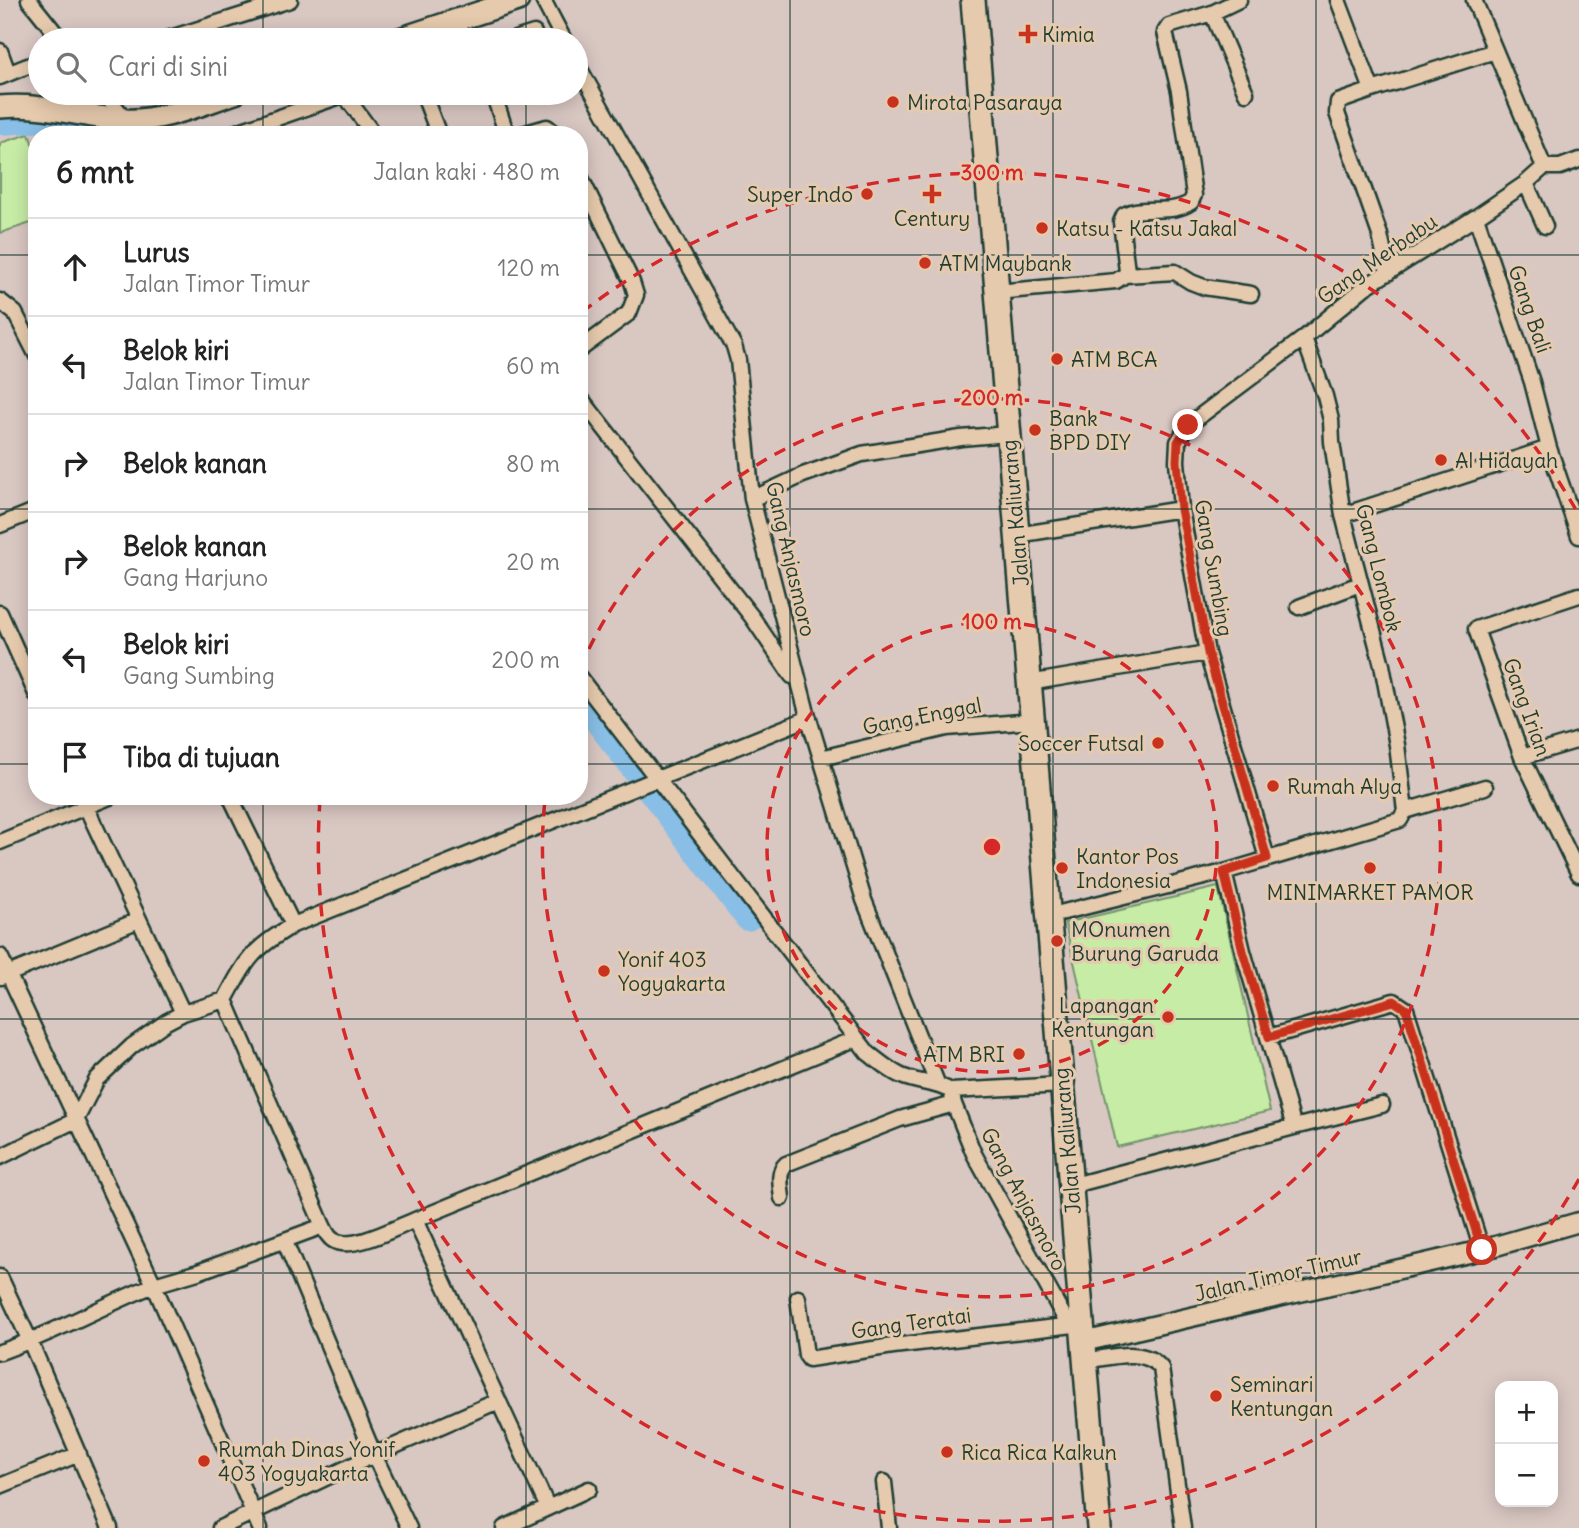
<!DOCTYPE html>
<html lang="id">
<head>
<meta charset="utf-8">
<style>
  :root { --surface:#fff; --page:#f2f2f2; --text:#222; --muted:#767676; --line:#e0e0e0 }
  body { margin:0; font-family:Delius,sans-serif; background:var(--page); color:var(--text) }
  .controls { position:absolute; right:21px; bottom:21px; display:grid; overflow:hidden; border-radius:14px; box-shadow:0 4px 18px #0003 }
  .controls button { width:63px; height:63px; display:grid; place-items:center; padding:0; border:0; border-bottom:2px solid var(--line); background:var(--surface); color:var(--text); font:35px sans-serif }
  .stop { position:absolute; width:21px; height:21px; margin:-16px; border:5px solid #c8321e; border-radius:50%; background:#fff }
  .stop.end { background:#c8321e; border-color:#fff; box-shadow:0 2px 7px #0008 }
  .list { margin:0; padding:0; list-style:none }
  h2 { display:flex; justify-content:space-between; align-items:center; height:91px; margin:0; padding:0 28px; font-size:30px }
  h2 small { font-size:23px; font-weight:400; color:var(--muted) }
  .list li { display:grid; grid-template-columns:46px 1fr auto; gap:21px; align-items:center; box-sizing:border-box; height:98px; padding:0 28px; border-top:2px solid var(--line) }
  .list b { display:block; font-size:26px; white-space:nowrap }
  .list p { margin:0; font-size:23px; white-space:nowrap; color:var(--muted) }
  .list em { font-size:23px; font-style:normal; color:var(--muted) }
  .icon { flex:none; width:38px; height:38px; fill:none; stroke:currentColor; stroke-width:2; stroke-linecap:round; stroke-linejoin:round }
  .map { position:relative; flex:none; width:1579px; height:1528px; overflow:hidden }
  .search { position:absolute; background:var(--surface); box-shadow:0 4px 18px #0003; left:28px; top:28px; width:560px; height:77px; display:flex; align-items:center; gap:18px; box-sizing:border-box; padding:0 24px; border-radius:38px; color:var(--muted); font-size:26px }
  .panel { position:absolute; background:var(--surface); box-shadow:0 4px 18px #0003; left:28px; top:126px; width:560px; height:679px; border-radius:28px }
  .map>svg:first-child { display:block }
  .green { fill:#c7eca6; stroke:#73946d; stroke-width:2 }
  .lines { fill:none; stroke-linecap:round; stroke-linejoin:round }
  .river { stroke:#89bfe6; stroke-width:26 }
  .minor-casing { stroke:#1f3d34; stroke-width:19 }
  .tertiary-casing { stroke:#1f3d34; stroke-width:23 }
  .secondary-casing { stroke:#1f3d34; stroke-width:26 }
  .primary-casing { stroke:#1f3d34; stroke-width:28 }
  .minor { stroke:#e6caad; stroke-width:14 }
  .tertiary { stroke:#e6caad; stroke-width:18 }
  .secondary { stroke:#e6caad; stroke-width:21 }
  .primary { stroke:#e6caad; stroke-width:23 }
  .route { stroke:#c8321e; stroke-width:9 }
  .grid { fill:none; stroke:#1f3d34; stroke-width:2; stroke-opacity:0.55 }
  .ring { fill:none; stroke:#d62828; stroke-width:3.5; stroke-dasharray:12 9 }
  .poi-dot { fill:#c8321e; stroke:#e6caad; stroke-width:2.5 }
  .labels { text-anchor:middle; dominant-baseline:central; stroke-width:6; stroke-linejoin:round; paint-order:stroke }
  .poi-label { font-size:21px; fill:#1f3d34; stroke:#e6caad; text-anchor:start }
  .street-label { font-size:21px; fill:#1f3d34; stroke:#e6caad }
  .centre { fill:#d62828; stroke:#e6caad; stroke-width:3.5 }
  .ring-label { font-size:21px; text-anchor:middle; font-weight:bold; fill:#d62828; stroke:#e6caad; stroke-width:6; stroke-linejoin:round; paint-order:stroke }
</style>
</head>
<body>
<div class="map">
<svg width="1579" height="1528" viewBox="0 0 1579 1528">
  <rect width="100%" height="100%" fill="#d9c7c2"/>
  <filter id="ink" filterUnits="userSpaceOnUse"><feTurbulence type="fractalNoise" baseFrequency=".0143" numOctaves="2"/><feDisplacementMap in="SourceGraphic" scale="14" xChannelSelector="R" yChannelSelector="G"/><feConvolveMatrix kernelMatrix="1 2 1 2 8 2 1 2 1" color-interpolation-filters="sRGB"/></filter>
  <g filter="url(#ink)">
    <path class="green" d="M29,134L37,158V221L0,233V143Z
      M1218,887L1270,1111L1117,1147L1065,923Z"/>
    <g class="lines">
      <path class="river" d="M2,122L58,118L89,135
        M579,697L748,918"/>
      <g class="minor-casing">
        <path id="minor" d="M29,0L61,40
          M543,0L564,40
          M1338,0L1372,90L1338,102L1337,113L1380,235L1388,273
          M1474,0L1544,167
          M1212,13L1246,93
          M164,40L290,0
          M512,40L534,33
          M0,51L8,73
          M576,62L734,346L738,360L752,499L806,709L864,900L937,1083
          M0,77L40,61
          M1372,90L1495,51
          M104,93L126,120
          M423,93L439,135
          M493,93L507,135
          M344,94L374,135
          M228,135L349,93
          M519,135L547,127L557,135
          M579,174L632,282L636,295L629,313L579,350
          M1526,183L1545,226
          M1476,217L1532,382L1549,448L1579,536
          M1125,275L1175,272L1191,282L1204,287L1251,294
          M997,292L1116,281L1125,275L1127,271L1121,222L1124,215C1144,204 1171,216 1191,202L1194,195L1179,91L1165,32L1169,26L1212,13L1239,0
          M0,301L15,313L37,356
          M1304,338L1325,396L1331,420L1332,442L1343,515L1382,665L1397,745L1405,811
          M579,396L752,617L792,676
          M752,499L803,475L862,454L961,438L1008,434
          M1343,515L1549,448
          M0,525L37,510
          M1017,535L1181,509
          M1579,595L1476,629L1522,757L1579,874
          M1299,607L1360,584
          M0,613L37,696
          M579,677L868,1053C880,1062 893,1074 907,1078C924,1084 935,1082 951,1091L1062,1085
          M1029,683L1207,653
          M809,718L293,925C253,949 247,958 225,1000L323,1226C326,1232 328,1237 333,1240C351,1252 395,1228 415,1220L855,1039
          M1522,757L1579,740
          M821,758L947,728L1032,721
          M81,796L183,1013
          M230,796L293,925
          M1405,811L1485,787
          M0,842L112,796
          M1267,858L1207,653L1181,509L1177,461L1178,442L1188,425L1304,338L1365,287L1476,217L1526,183L1544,167H1560L1579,160
          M1048,916L1224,872L1400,820L1405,811
          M0,956L154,1285L198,1272L323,1226
          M1,977L139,920
          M1269,1037L1394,1001L1406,1009L1482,1250
          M951,1091L954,1104L974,1154L1068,1324
          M1294,1127L1382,1105
          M0,1157L76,1120L97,1079L132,1046L166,1022L183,1013L225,1000
          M1070,1186L1294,1127L1243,951L1224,872
          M782,1198C781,1187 777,1172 786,1164L900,1119L954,1104
          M415,1220L548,1508
          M285,1242L374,1455L409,1528
          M0,1277L30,1341L110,1528
          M798,1298L806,1355L809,1359L893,1346L1082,1324
          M0,1352C53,1334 102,1306 154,1285L260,1528
          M1085,1361C1109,1358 1144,1346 1161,1368L1183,1528
          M884,1482L889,1528
          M0,1486L79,1454
          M220,1528L374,1455L498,1401
          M504,1528L589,1489"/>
      </g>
      <g class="tertiary-casing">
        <path id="tertiary" d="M1083,1342L1482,1250L1579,1222"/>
      </g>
      <g class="secondary-casing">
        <path id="secondary" d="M396,40L518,0
          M0,107C43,103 82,117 124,120C161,122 201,104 235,93"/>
      </g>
      <g class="primary-casing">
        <path id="primary" d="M973,0L1099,1528"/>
      </g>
      <use href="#minor" class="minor"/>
      <use href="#tertiary" class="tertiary"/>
      <use href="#secondary" class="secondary"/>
      <use href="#primary" class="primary"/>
    </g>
  </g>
  <g class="lines" filter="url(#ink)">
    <path class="route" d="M1188,425L1178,442L1177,461L1181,509L1208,653L1267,858L1224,872L1243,951L1269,1037L1394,1001L1406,1009L1482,1250"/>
  </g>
  <path class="grid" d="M263,0V40M526,0V40M790,0V1528M1053,0V1528M1316,0V1528M263,93V135M526,93V135M0,255H37M579,255H1579M0,509H37M579,509H1579M0,764H37M579,764H1579M263,796V1528M526,796V1528M0,1019H1579M0,1273H1579"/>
  <g class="ring">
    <circle cx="992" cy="847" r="225"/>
    <path d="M580 668A449 449 0 1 1 545 800"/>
    <path d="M1579 1179A674 674 0 0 1 320 800M582 312A674 674 0 0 1 1579 515"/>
  </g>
  <g class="poi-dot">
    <path d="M1024.5 23.5h7v7h7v7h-7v7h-7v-7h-7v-7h7z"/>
    <circle cx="893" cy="102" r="7"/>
    <circle cx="867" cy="194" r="7"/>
    <path d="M928.5 183.5h7v7h7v7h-7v7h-7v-7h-7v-7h7z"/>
    <circle cx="1042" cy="228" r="7"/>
    <circle cx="925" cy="263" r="7"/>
    <circle cx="1057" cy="359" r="7"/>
    <circle cx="1035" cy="430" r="7"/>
    <circle cx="1441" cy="460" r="7"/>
    <circle cx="1158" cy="743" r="7"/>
    <circle cx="1273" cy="786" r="7"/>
    <circle cx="1062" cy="868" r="7"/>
    <circle cx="1370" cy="868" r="7"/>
    <circle cx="1057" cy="941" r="7"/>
    <circle cx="604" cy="971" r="7"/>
    <circle cx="1168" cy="1017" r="7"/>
    <circle cx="1019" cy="1054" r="7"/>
    <circle cx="1216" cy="1396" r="7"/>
    <circle cx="947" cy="1452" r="7"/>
    <circle cx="204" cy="1461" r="7"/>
  </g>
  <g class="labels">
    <g class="poi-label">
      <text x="1042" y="34">Kimia</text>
      <text x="907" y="102">Mirota Pasaraya</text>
      <text x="853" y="194" text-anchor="end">Super Indo</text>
      <text x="932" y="218" text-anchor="middle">Century</text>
      <text x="1056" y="228">Katsu - Katsu Jakal</text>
      <text x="939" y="263">ATM Maybank</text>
      <text x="1071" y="359">ATM BCA</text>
      <text x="1049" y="418">Bank<tspan x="1049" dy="24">BPD DIY</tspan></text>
      <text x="1455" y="460">Al Hidayah</text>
      <text x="1144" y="743" text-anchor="end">Soccer Futsal</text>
      <text x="1287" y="786">Rumah Alya</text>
      <text x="1076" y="856">Kantor Pos<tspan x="1076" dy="24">Indonesia</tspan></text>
      <text x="1370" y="892" text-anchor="middle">MINIMARKET PAMOR</text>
      <text x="1071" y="929">MOnumen<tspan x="1071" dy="24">Burung Garuda</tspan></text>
      <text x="618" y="959">Yonif 403<tspan x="618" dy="24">Yogyakarta</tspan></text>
      <text x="1154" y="1005" text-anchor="end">Lapangan<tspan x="1154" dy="24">Kentungan</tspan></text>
      <text x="1005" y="1054" text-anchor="end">ATM BRI</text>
      <text x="1230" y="1384">Seminari<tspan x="1230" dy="24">Kentungan</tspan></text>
      <text x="218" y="1449">Rumah Dinas Yonif<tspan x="218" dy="24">403 Yogyakarta</tspan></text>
      <text x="961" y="1452">Rica Rica Kalkun</text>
    </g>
    <g class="street-label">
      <text transform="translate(1377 259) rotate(-35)">Gang Merbabu</text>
      <text transform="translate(1530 309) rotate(71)">Gang Bali</text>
      <text transform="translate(1015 513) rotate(-95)">Jalan Kaliurang</text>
      <text transform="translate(791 559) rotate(77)">Gang Anjasmoro</text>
      <text transform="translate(1214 568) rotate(80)">Gang Sumbing</text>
      <text transform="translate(1379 568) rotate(76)">Gang Lombok</text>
      <text transform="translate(1527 707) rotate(70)">Gang Irian</text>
      <text transform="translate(922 716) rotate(-11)">Gang Enggal</text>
      <text transform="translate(1067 1141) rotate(-95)">Jalan Kaliurang</text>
      <text transform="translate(1024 1199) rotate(62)">Gang Anjasmoro</text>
      <text transform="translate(1278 1275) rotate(-13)">Jalan Timor Timur</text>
      <text transform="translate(911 1323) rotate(-8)">Gang Teratai</text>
    </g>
  </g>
  <circle cx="992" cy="847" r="10" class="centre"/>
  <g class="ring-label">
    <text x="992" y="180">300 m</text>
    <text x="992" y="405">200 m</text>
    <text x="992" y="629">100 m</text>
  </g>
</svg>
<div class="controls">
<button>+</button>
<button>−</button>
</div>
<div class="stop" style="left:1482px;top:1250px"></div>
<div class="stop end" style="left:1188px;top:425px"></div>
<div class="search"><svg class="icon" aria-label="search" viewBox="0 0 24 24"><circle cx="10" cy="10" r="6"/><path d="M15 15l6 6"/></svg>Cari di sini</div>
<section class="panel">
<h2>6 mnt<small>Jalan kaki · 480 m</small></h2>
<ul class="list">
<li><svg class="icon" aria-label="ahead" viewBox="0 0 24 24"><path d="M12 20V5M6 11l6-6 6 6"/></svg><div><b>Lurus</b><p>Jalan Timor Timur</p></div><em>120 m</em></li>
<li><svg class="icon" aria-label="left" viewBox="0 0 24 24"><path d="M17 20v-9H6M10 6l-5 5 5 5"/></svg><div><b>Belok kiri</b><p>Jalan Timor Timur</p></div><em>60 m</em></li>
<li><svg class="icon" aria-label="right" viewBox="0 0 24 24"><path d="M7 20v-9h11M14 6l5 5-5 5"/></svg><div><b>Belok kanan</b></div><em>80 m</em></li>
<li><svg class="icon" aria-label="right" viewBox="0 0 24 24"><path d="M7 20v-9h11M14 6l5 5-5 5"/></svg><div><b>Belok kanan</b><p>Gang Harjuno</p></div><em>20 m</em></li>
<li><svg class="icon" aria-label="left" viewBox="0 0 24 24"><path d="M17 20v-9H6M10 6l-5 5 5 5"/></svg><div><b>Belok kiri</b><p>Gang Sumbing</p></div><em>200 m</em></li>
<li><svg class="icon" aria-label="arrive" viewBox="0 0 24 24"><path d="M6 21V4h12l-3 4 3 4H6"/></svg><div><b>Tiba di tujuan</b></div></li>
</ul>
</section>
</div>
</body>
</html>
